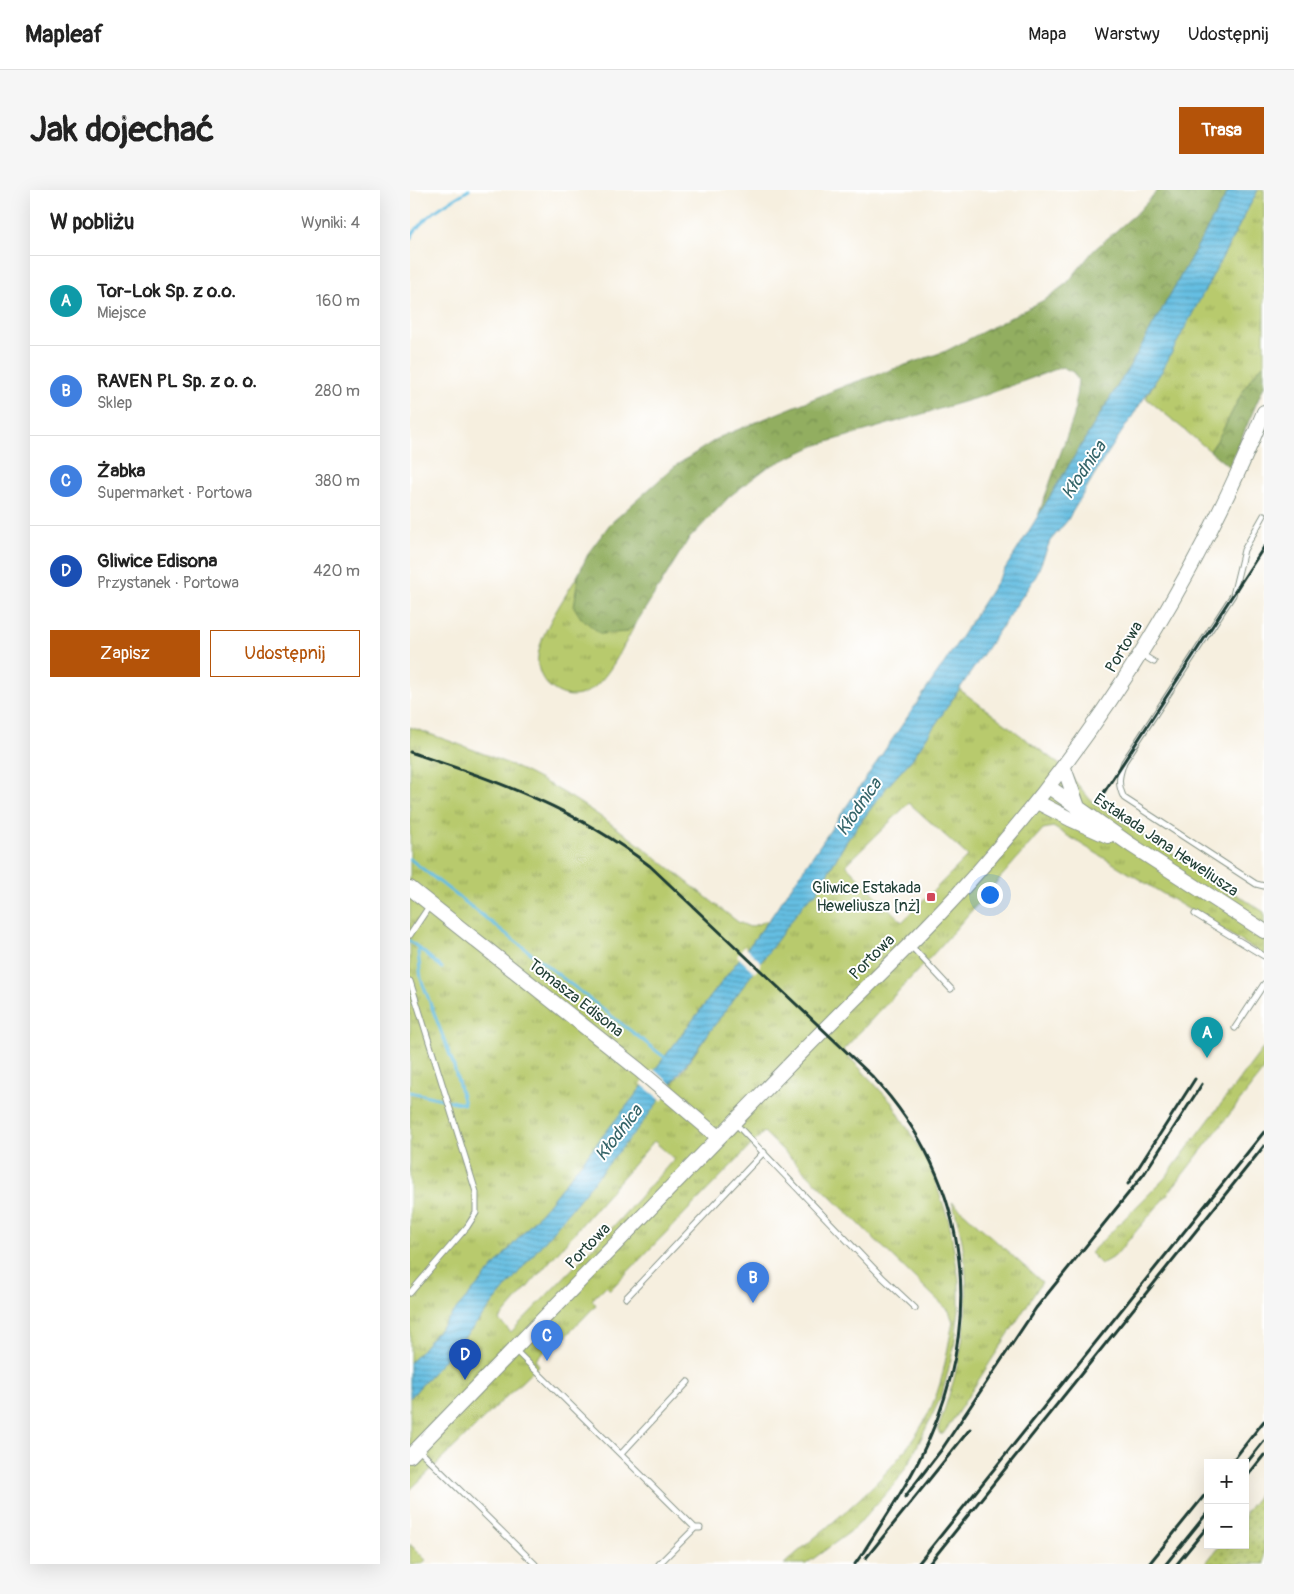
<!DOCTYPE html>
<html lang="pl">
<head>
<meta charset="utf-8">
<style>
  :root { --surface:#fff; --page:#f6f6f6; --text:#222; --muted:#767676; --line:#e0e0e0; --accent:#b45309 }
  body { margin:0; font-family:Pangolin,sans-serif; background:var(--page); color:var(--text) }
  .controls { position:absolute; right:15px; bottom:15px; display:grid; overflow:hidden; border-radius:0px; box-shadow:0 5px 20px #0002 }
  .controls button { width:45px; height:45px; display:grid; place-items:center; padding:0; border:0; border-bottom:1px solid var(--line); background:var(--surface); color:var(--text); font:25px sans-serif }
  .you { position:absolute; left:579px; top:704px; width:18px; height:18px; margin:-12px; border:4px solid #fff; border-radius:50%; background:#1a73e8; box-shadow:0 0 0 8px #1a73e833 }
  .badge { display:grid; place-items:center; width:32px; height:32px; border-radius:50%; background:var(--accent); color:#fff; font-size:16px; font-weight:700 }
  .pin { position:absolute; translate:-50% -41px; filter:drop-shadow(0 1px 2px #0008) }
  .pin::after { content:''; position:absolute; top:26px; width:18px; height:15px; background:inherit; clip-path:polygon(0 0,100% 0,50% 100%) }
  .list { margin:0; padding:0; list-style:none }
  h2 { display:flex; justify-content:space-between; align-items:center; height:65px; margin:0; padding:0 20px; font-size:21px }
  h2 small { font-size:16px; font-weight:400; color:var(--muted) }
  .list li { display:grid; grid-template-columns:32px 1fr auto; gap:15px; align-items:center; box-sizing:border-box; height:90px; padding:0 20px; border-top:1px solid var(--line) }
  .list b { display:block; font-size:19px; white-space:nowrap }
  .list p { margin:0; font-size:16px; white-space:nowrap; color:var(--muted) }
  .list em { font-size:16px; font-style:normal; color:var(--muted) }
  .actions { display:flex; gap:10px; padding:15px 20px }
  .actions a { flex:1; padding:11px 0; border:1px solid var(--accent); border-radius:0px; text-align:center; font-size:18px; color:var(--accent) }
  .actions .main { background:var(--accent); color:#fff }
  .map { position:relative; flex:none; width:854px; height:1374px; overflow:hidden; border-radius:0px }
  header { display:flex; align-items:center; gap:30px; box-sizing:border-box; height:70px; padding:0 25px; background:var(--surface); border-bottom:1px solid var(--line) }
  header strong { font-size:24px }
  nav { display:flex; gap:28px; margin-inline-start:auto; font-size:18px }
  .intro { display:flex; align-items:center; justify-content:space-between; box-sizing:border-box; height:120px; padding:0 30px }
  h1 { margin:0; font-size:35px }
  .button { padding:12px 22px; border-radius:0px; background:var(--accent); color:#fff; font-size:18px; font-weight:700 }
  main { display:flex; gap:30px; padding:0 30px }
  aside { flex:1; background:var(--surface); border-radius:0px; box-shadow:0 5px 20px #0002 }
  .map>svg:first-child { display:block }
  .grass { fill:url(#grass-tufts); stroke:#6c8450; fill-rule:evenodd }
  .forest { fill:url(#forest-crowns); stroke:#58764a }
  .park { fill:url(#park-dots); stroke:#6c8450 }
  .water { fill:url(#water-rules); stroke:#427e8b }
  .pier { fill:#f6efdf }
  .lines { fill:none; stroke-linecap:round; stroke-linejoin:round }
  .stream { stroke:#65bee2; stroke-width:3 }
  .lane-casing { stroke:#8a968a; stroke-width:7 }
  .secondary-casing { stroke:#8a968a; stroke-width:16 }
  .lane { stroke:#fff; stroke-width:5 }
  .secondary { stroke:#fff; stroke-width:14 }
  .rail { stroke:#1f3d34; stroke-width:3 }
  .poi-dot { fill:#d1495b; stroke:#fff; stroke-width:2 }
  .labels { text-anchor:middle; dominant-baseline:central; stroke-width:4; stroke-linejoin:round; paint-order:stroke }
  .street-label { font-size:16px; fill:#1f3d34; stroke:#fff }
  .poi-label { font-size:16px; fill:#1f3d34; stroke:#fff; text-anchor:end }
  .water-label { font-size:18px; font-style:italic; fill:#346468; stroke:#fff }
</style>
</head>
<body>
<header>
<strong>Mapleaf</strong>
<nav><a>Mapa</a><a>Warstwy</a><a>Udostępnij</a></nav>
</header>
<div class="intro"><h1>Jak dojechać</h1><a class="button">Trasa</a></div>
<main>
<aside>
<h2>W pobliżu<small>Wyniki: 4</small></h2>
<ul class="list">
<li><span class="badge" style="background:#0f9aa8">A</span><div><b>Tor-Lok Sp. z o.o.</b><p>Miejsce</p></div><em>160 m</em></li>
<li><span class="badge" style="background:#3f7fe0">B</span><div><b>RAVEN PL Sp. z o. o.</b><p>Sklep</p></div><em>280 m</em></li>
<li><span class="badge" style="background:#3f7fe0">C</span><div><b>Żabka</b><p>Supermarket · Portowa</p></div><em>380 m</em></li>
<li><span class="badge" style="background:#1a4fb4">D</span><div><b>Gliwice Edisona</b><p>Przystanek · Portowa</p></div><em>420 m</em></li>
</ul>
<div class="actions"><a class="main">Zapisz</a><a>Udostępnij</a></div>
</aside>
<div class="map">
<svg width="854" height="1374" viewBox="0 0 854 1374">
  <defs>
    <pattern id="grass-tufts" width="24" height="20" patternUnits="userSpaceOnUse" patternTransform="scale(1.25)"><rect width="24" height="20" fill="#b8ca6d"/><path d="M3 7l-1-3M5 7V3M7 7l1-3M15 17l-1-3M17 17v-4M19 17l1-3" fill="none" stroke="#95a55a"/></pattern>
    <pattern id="forest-crowns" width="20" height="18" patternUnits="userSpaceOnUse" patternTransform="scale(1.25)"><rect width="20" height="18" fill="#92ae60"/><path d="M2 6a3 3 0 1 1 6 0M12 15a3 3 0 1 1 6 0" fill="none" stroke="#778f50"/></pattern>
    <pattern id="park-dots" width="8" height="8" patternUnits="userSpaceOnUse" patternTransform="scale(1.25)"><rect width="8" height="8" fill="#b8ca6d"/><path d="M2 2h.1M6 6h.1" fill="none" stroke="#95a55a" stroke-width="1.8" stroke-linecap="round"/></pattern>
    <pattern id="water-rules" width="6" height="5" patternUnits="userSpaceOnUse" patternTransform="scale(1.25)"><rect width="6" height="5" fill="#65bee2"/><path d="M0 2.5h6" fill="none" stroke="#539cb8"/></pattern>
  </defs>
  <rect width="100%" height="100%" fill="#fff"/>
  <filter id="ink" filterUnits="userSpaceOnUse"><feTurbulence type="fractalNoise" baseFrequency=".02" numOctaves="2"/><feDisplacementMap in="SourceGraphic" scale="10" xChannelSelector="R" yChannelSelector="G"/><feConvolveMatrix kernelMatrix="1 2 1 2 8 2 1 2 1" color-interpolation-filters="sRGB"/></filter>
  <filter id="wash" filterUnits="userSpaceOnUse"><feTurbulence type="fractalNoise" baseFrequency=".0096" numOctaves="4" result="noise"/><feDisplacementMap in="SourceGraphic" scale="20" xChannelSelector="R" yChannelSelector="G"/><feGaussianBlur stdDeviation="1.12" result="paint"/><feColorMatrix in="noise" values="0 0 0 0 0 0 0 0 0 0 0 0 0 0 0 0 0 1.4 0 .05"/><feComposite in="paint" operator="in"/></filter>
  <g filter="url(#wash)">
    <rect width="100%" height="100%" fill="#f6efdf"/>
    <path class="grass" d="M848,0H854V174C829,197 820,234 800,261L736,208Z
      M169,383L165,405L216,442L225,435C209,463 183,530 140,497C132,491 126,477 128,466C131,440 156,406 169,383Z
      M549,499L654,578L683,613L854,722V765L643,637L633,639L528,759L433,860L482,913L519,974L539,1031L549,1090V1120L544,1157L532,1205L500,1271L487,1291L444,1339L396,1374H374C429,1325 502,1275 527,1203C535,1180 538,1155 543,1132L539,1121L354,942L200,1100L196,1096L182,1110L186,1115L141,1162L137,1158L125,1170L129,1175L0,1300V1208L65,1135L272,882L322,809L396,711L406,703L436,652L476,598L502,569ZM499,613L558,666L492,732L436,675ZM244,951L264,969L202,1038L101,1142L89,1130Z
      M0,537C44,553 89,567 131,590C202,628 264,683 328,732L340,737L359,730L231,898L140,1012L0,1173Z
      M854,857V880L756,1006L705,1066L691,1074L680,1063L755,988Z
      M542,1012L632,1092L546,1225L533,1244H530L528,1239C535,1217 543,1196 548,1173C560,1119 560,1065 542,1012Z
      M0,1354L16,1370L12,1374H0Z"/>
    <path class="forest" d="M748,0H819L724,169L628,326L664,226L668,190L663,182L652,177L573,206L404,256L358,277L320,306L278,350L225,435L216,442L191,444L171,428L164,417L169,383L179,362L200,334L265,276L310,247L437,195L536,161L636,109L657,93L684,60L729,21Z
      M854,174V196L819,277L800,261C820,234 829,197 854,174Z"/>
    <path class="park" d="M854,1299V1374H795L810,1355H835V1323Z"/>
    <path class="water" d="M819,0H848L752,181L690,275L657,331L640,351L626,386L502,569L476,598L436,652L406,703L396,711L234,931L65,1135L0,1208V1173L140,1012L231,898L359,730L535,472L609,357L724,169Z"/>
    <path class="pier" d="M334,756L352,773L345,783L327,766Z
      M243,879L264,896L252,911L231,894Z"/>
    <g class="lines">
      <path class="stream" d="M0,49C11,27 38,12 59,0
        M0,669L258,870
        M0,751L10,759
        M0,902L54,914L43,873L11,789L8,762L10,759L32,778"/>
    </g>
  </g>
  <g filter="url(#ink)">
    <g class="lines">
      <g class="lane-casing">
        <path id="lane" d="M854,325L834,360L823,405L714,572C709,586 707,594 714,608L846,694L854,696
          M731,464L744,472
          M785,724L854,766
          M0,745L20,715
          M501,756L541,799
          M0,791L66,1002V1023L57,1037L0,1103
          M825,838L854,794
          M324,932L472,1087L505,1118
          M216,1108L354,962
          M104,1159L285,1338H290
          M8,1259L125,1374
          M211,1264L278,1192
          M249,1374L285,1338"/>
      </g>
      <g class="secondary-casing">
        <path id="secondary" d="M654,578L668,617
          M639,597L721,655L854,741
          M627,612L660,629L698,646
          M0,698L229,880L308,947
          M0,1266C130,1132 260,998 390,864C442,810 498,759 548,704C677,562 782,399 854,222"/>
      </g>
      <use href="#lane" class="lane"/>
      <use href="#secondary" class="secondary"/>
      <path class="rail" d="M0,562C91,593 162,616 240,676L462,886C564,996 576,1138 509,1270C493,1302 473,1331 454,1361
        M687,613L854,357
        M718,994L785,889
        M821,1273L854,1231
        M835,1275L854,1251
        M835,1289L854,1265
        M495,1307L532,1259L626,1118L734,984L792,894
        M456,1368L560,1239
        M445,1374L457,1357
        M508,1374L854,942
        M519,1374L854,956
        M739,1374L798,1301
        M756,1374L798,1322
        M767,1374L798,1336"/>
    </g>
  </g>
  <rect class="poi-dot" x="516" y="702" width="10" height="10" rx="2.5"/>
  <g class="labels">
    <g class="street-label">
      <text transform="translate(714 457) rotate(-59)">Portowa</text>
      <text transform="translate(756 655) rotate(34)">Estakada Jana Heweliusza</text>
      <text transform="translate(462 767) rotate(-45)">Portowa</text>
      <text transform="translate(166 808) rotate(38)">Tomasza Edisona</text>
      <text transform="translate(178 1056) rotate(-46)">Portowa</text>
    </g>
    <g class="poi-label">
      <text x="511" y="698">Gliwice Estakada<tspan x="511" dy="18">Heweliusza [nż]</tspan></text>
    </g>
    <g class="water-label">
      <text transform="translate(674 280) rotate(-56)">Kłodnica</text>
      <text transform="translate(449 617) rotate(-55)">Kłodnica</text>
      <text transform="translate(209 943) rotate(-52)">Kłodnica</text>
    </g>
  </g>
</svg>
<div class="controls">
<button>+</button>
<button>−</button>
</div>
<div class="you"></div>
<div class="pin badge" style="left:797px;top:868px;background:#0f9aa8">A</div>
<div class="pin badge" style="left:343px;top:1113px;background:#3f7fe0">B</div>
<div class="pin badge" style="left:137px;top:1171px;background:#3f7fe0">C</div>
<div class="pin badge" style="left:55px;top:1190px;background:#1a4fb4">D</div>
</div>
</main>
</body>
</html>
